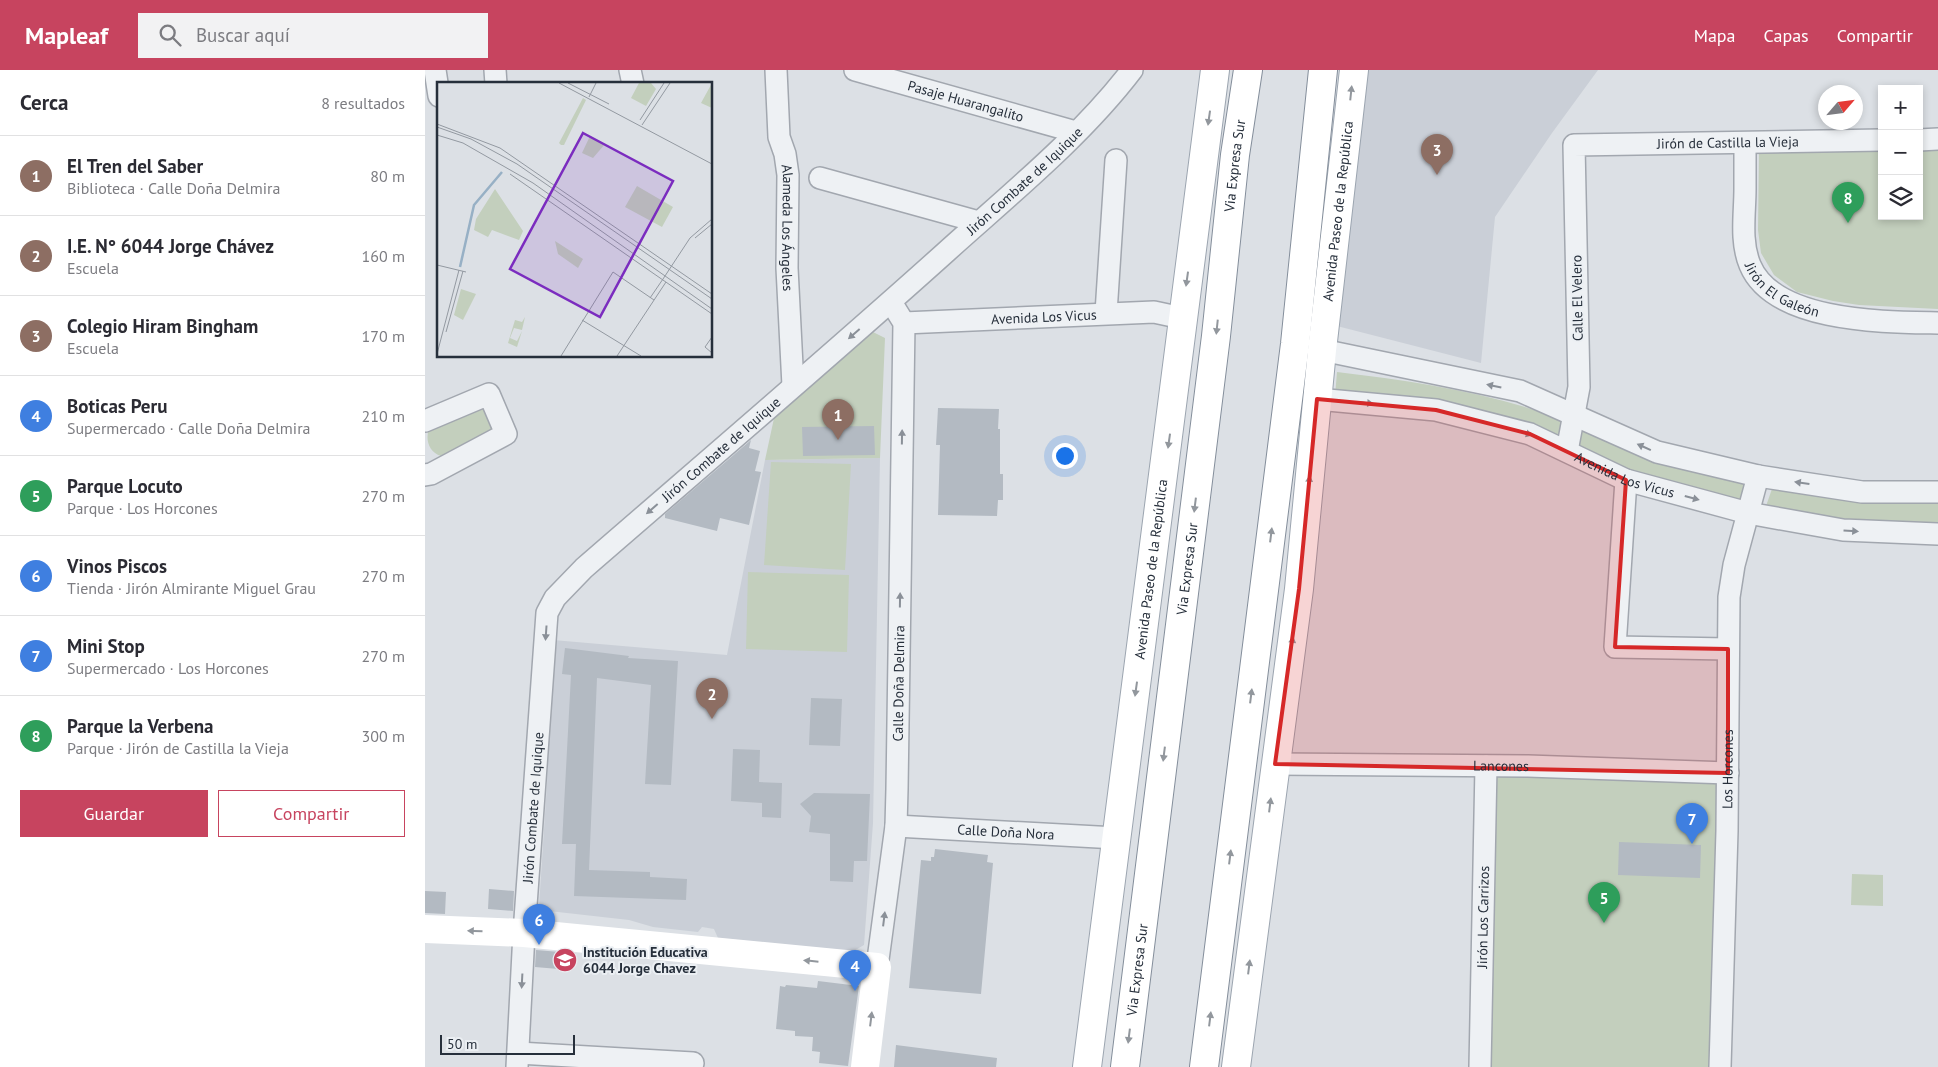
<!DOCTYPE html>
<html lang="es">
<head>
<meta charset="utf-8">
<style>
  :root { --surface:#fff; --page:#f2f2f3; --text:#2b2b33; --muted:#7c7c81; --line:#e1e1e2; --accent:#c7445f }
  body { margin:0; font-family:"PT Sans",sans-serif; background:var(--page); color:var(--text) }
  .controls { position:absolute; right:15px; top:15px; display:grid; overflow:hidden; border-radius:0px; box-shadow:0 2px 8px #0003 }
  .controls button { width:45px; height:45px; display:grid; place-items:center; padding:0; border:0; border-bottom:1px solid var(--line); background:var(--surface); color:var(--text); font:25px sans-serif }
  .compass { position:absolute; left:1393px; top:15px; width:45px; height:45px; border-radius:50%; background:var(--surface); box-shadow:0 2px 8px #0003; rotate:62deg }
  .scale { position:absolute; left:15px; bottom:12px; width:135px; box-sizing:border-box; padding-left:5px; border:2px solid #262f3b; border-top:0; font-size:14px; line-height:18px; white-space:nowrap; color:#262f3b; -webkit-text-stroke:4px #ebeff3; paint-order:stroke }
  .you { position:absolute; left:639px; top:385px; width:18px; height:18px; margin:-12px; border:4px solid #fff; border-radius:50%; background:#1a73e8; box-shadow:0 0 0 8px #1a73e833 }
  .badge { display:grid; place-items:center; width:32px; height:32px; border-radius:50%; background:var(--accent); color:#fff; font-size:16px; font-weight:700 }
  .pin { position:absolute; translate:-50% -41px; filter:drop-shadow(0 1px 2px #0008) }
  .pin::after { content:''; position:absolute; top:26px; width:18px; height:15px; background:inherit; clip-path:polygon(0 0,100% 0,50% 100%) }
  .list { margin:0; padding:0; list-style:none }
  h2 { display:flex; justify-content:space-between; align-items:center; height:65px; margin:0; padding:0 20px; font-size:21px }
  h2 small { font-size:16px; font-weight:400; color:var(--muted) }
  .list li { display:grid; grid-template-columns:32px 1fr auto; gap:15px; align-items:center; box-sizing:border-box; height:80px; padding:0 20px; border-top:1px solid var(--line) }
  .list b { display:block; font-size:19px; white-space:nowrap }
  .list p { margin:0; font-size:16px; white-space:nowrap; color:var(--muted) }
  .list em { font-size:16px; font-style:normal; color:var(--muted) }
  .actions { display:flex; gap:10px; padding:15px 20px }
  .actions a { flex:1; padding:11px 0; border:1px solid var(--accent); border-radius:0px; text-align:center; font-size:18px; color:var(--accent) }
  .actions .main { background:var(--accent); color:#fff }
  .icon { flex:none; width:28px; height:28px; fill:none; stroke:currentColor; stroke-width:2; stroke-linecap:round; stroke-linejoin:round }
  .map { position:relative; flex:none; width:1513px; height:997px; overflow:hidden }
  header { display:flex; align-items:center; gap:30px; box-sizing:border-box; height:70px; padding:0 25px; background:var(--accent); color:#fff }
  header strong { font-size:24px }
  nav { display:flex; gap:28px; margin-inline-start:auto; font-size:18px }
  .search { width:350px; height:45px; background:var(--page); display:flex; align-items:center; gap:12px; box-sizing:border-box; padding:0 18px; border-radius:0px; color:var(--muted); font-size:19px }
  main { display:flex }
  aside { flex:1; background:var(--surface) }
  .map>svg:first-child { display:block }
  .built { fill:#cacfd7 }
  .green { fill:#c3cfbd }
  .building { fill:#b3bac2 }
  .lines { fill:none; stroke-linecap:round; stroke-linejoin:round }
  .street-casing { stroke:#a2a7af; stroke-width:24 }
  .primary-casing { stroke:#9ca5b0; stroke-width:30 }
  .highway-casing { stroke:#848e9b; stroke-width:30 }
  .street { stroke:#eef1f4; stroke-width:21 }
  .secondary { stroke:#fff; stroke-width:28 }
  .primary { stroke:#fff; stroke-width:28 }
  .highway { stroke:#fff; stroke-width:28 }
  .oneway { fill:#92979d }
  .oneway2 { fill:#8a9098 }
  .marked { fill:#d62828; fill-opacity:0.2; stroke:#d62828; stroke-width:4; stroke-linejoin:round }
  .labels { text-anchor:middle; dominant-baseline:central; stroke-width:4; stroke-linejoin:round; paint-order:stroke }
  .street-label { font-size:14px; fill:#262f3b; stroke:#ebeff3 }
  .poi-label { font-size:14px; font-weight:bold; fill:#262f3b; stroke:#ebeff3; text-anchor:start }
  .inset-river { fill:none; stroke:#97b0c5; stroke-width:2.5 }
  .inset-road { fill:none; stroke:#9399a1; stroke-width:1 }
  .view { fill:#7b2cbf; fill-opacity:0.15; stroke:#7b2cbf; stroke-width:2.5 }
  .inset-edge { fill:none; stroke:#262f3b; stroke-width:2.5 }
</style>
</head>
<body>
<header>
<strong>Mapleaf</strong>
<div class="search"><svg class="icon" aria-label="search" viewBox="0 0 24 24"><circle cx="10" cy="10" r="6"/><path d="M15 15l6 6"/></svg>Buscar aquí</div>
<nav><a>Mapa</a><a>Capas</a><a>Compartir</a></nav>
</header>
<main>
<aside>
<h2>Cerca<small>8 resultados</small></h2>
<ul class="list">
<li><span class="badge" style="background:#8d6e63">1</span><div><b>El Tren del Saber</b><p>Biblioteca · Calle Doña Delmira</p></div><em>80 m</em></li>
<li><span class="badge" style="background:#8d6e63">2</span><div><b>I.E. N° 6044 Jorge Chávez</b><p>Escuela</p></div><em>160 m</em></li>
<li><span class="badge" style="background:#8d6e63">3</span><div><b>Colegio Hiram Bingham</b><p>Escuela</p></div><em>170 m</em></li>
<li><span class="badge" style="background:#3f7fe0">4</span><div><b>Boticas Peru</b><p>Supermercado · Calle Doña Delmira</p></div><em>210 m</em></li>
<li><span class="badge" style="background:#2e9e5b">5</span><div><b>Parque Locuto</b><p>Parque · Los Horcones</p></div><em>270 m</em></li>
<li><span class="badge" style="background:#3f7fe0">6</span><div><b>Vinos Piscos</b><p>Tienda · Jirón Almirante Miguel Grau</p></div><em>270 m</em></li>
<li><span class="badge" style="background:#3f7fe0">7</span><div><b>Mini Stop</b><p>Supermercado · Los Horcones</p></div><em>270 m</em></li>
<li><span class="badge" style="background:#2e9e5b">8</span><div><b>Parque la Verbena</b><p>Parque · Jirón de Castilla la Vieja</p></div><em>300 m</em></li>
</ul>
<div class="actions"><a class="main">Guardar</a><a>Compartir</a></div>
</aside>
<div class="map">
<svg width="1513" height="997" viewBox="0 0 1513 997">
  <rect width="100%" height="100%" fill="#dce0e5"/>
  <path class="built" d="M939,0H1173L1127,63L1070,147L1056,293L908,255Z
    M455,388L448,753L439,875L427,882L293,868L289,859L277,857L273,862L228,857L204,850L124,841L114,836L122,714L128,570L302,585L340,390Z"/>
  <path class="green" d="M1513,76V239L1434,235L1408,231L1372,222L1349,205L1336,183L1333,160L1334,82L1457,78V146H1494V77Z
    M448,262L460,268L455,388L340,390L351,339Z
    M912,302C987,311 1064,322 1135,349L1137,353L1134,368L910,326Z
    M58,337L60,338L69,358L66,363L16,386C4,382 0,370 4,358Z
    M1153,354L1324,409L1315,436L1204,406L1147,379Z
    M346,392L426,394L420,500L339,495Z
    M1348,416L1513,430V453L1427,450L1341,436Z
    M323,502L424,505L422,582L321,579Z
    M1069,704L1298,710L1288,997H1063Z
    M1427,804L1458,805V836L1426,835Z"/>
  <path class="building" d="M513,338L574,339L573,359H575V404H578V430H573L572,446L513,445L515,375H511Z
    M449,356L450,385L378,386L377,357Z
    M326,370L324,378L335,381L330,401L336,402L324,455L295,448L292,461L240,448V444Z
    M140,578L204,586L203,588L253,591L246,715L220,714L226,615L172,608L164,800L225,802V807L262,809L261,830L149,826L151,774H137L146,605L137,604Z
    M386,628L417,629L415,676L384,675Z
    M308,679L335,680L334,712L357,713L356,748L337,747V733L306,731Z
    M389,723L445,724L442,791H429L428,812L405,811V764L384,762L386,746L375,734Z
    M1194,772L1276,775L1275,808L1193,805Z
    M510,779L563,785L562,792L568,793L556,924L484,918L496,790L506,791V787H509Z
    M64,819L89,821L88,841L63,839Z
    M0,821L21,822L20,844L0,843Z
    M111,880L147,883L145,900L110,897Z
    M393,911L434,916L423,996L394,993L395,982L387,981L388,967L370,966V961L351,959L355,916L360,917L361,915L392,918Z
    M471,975L572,988L571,997H469Z"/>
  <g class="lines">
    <g class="street-casing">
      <g id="street">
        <path d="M10,0L14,26"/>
        <path d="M70,0L71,14"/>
        <path d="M205,0L208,14"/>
        <path id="s1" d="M351,0L354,67L360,84L363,105L362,198L368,316"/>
        <path id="s2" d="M430,0L651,62"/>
        <path d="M1494,70L1513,69"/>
        <path id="s3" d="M1320,73C1320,89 1320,104 1320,119C1320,144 1315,171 1325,195C1349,253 1461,252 1513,253"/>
        <path d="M395,108L554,152"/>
        <path d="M681,243L691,90"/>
        <path id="s4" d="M479,253L729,242L757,248"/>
        <path d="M897,280L1095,321L1232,382L1333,406L1437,422H1513"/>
        <path id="s5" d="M892,329L1011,340L1105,364L1201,410L1323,443L1418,460L1513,464"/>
        <path d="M0,351L64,324L81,364L6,404L0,405"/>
        <path id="s6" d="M1142,381L1154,317L1149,75L1457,70"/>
        <path d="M1201,410L1190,577L1303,579"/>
        <path id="s7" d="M850,694L1103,696L1303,703"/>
        <path id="s8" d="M471,756L691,768"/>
        <path id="s9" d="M452,897L471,756L472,719L479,253L466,232"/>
        <path d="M93,983L268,993"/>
        <path id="s10" d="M92,997L99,863L122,543L130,528L159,498C280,393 402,289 521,182C583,126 656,67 707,0"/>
        <path id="s11" d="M1055,997L1061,696"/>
        <path id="s12" d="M1295,997L1302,761L1304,527L1309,495L1333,406"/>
      </g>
    </g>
    <g class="primary-casing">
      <g id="primary">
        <path id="s13" d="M662,997L790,0"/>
        <path id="s14" d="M811,997L874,519L897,280L929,0"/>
      </g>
    </g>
    <g class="highway-casing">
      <g id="highway">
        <path id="s15" d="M700,997L791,266L810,85L823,0"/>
        <path d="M779,997L870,274L898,0"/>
      </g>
    </g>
    <use href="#street" class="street"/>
    <path class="secondary" d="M0,859L99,863L452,897L440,997"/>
    <use href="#primary" class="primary"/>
    <use href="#highway" class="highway"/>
  </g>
  <defs><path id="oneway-solid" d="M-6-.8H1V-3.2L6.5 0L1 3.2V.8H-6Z" transform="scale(1.25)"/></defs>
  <g class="oneway">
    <use href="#oneway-solid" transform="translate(926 23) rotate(-84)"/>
    <use href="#oneway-solid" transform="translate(784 48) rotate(98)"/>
    <use href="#oneway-solid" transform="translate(762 209) rotate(98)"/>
    <use href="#oneway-solid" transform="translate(792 257) rotate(96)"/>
    <use href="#oneway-solid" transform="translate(744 371) rotate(98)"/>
    <use href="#oneway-solid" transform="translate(884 413) rotate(-85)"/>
    <use href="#oneway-solid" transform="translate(770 435) rotate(97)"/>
    <use href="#oneway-solid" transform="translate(846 465) rotate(-83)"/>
    <use href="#oneway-solid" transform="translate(867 574) rotate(-82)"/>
    <use href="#oneway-solid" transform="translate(711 619) rotate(98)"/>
    <use href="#oneway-solid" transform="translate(826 626) rotate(-83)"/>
    <use href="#oneway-solid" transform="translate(739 684) rotate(97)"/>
    <use href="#oneway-solid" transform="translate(845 735) rotate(-83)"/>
    <use href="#oneway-solid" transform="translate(805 787) rotate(-83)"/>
    <use href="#oneway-solid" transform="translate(50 861) rotate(-178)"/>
    <use href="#oneway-solid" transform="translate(386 891) rotate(-174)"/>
    <use href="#oneway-solid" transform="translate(824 897) rotate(-83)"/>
    <use href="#oneway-solid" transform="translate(446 949) rotate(-83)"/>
    <use href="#oneway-solid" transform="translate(785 949) rotate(-83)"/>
    <use href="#oneway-solid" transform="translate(704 966) rotate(97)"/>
  </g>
  <g class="oneway2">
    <use href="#oneway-solid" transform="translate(429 264) rotate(139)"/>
    <use href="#oneway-solid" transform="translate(1069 316) rotate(-168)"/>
    <use href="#oneway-solid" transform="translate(941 333) rotate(5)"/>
    <use href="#oneway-solid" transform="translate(1100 363) rotate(17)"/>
    <use href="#oneway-solid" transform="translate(477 367) rotate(-89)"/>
    <use href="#oneway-solid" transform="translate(1219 377) rotate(-156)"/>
    <use href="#oneway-solid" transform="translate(1377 413) rotate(-172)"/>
    <use href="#oneway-solid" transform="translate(1267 428) rotate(15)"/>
    <use href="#oneway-solid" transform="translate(227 439) rotate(139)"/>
    <use href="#oneway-solid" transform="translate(1426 461) rotate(4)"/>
    <use href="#oneway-solid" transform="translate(475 530) rotate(-89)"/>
    <use href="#oneway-solid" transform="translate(121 563) rotate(94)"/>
    <use href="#oneway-solid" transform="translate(459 849) rotate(-83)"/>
    <use href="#oneway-solid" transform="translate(97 911) rotate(93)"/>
  </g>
  <path class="marked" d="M892,329L1011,340L1105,364L1201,410L1190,577L1303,579V703L850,694L874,519Z"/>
  <defs>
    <g id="school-disc" transform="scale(1.25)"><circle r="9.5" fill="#c7445f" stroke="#ebeff3"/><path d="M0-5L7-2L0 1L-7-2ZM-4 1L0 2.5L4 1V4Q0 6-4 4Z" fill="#fff"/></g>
  </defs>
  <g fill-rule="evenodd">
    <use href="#school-disc" x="140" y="890"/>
  </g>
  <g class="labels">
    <g class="street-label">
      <text stroke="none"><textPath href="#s2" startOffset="115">Pasaje Huarangalito</textPath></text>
      <text stroke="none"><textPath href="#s6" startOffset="461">Jirón de Castilla la Vieja</textPath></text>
      <text stroke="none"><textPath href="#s15" startOffset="908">Via Expresa Sur</textPath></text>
      <text stroke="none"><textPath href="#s10" startOffset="1100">Jirón Combate de Iquique</textPath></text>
      <text stroke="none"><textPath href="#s14" startOffset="862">Avenida Paseo de la República</textPath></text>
      <text stroke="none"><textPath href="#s1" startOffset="159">Alameda Los Ángeles</textPath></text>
      <text stroke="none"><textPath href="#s3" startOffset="165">Jirón El Galeón</textPath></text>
      <text transform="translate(1152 228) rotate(-91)">Calle El Velero</text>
      <text stroke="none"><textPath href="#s4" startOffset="140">Avenida Los Vicus</textPath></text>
      <text stroke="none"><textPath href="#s10" startOffset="695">Jirón Combate de Iquique</textPath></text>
      <text stroke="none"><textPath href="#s5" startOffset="320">Avenida Los Vicus</textPath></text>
      <text stroke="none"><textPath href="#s13" startOffset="502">Avenida Paseo de la República</textPath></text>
      <text stroke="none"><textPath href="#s15" startOffset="502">Via Expresa Sur</textPath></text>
      <text stroke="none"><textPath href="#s9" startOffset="285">Calle Doña Delmira</textPath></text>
      <text stroke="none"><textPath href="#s7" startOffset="226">Lancones</textPath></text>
      <text stroke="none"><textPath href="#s12" startOffset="298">Los Horcones</textPath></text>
      <text stroke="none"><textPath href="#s10" startOffset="260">Jirón Combate de Iquique</textPath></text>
      <text stroke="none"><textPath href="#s8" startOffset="110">Calle Doña Nora</textPath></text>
      <text stroke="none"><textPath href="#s11" startOffset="150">Jirón Los Carrizos</textPath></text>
      <text stroke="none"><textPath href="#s15" startOffset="98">Via Expresa Sur</textPath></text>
    </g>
    <g class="poi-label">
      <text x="158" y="882">Institución Educativa<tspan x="158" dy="16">6044 Jorge Chavez</tspan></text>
    </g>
  </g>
  <g transform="translate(12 12)">
    <rect width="275" height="275" fill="#dce0e5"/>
    <path d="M202,1H214L219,7L209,24L194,16ZM275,1V26L264,21ZM146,16L149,18L127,63H124L122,61ZM153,54L168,62L156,76L145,71ZM200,104L236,125L225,145L188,125ZM58,107L86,149L82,158L55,148L51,155L37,148L39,137ZM118,159L146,177L141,186L121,172ZM24,207L39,212L26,238L17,233ZM88,235L85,248L77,246L73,256L80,259L85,249L80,265L71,261L78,238L85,240Z" fill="#c3cfbd"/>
    <path class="inset-river" d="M23,185L37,123L65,90"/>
    <path class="inset-road" d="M122,1L275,82M131,1L172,22M152,15L159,1M203,38L227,1M0,42L63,66L275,212M205,43L233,1M0,45L34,57L80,82L275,217M0,53L26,61L96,101L275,227M73,92L275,232M258,156L275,142M0,183L29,190M226,197L253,156L275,137M213,216L226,197M145,238L204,274M9,250L26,189M275,255L268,265L275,271M0,272L22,188M124,274L176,190L217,218M180,274L229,200"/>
    <path class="view" d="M146,51L236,99L163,235L73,187Z"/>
    <rect width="275" height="275" class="inset-edge"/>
  </g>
</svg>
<div class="controls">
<button>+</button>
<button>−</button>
<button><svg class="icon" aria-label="layers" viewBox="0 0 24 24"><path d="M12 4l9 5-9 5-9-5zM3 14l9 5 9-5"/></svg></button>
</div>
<svg class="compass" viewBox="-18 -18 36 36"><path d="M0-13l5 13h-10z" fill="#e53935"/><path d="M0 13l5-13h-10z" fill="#7c7c81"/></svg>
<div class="scale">50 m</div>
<div class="you"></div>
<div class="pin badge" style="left:413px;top:370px;background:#8d6e63">1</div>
<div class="pin badge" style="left:287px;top:649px;background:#8d6e63">2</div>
<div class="pin badge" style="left:1012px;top:105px;background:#8d6e63">3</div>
<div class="pin badge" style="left:430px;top:921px;background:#3f7fe0">4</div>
<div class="pin badge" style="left:1179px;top:853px;background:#2e9e5b">5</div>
<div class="pin badge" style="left:114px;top:875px;background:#3f7fe0">6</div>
<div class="pin badge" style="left:1267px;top:774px;background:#3f7fe0">7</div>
<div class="pin badge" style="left:1423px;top:153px;background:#2e9e5b">8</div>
</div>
</main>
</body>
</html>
